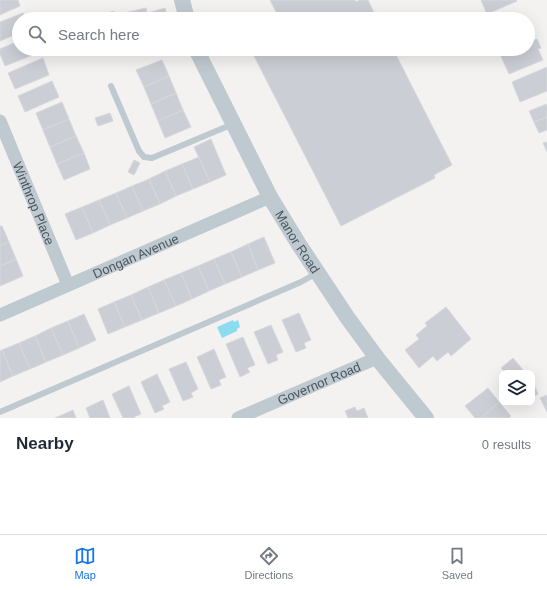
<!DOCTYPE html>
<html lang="en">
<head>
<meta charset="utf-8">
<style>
  :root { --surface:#fff; --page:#f2f2f3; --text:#1f2937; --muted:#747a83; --line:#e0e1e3; --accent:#1776e8 }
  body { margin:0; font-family:Helvetica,sans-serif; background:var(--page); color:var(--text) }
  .controls { position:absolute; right:12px; bottom:12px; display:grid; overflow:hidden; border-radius:8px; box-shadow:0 4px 16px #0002 }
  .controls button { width:36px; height:36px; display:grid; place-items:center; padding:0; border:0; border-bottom:1px solid var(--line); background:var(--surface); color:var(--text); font:20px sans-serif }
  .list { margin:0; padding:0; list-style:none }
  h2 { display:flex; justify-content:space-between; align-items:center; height:52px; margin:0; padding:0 16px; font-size:17px }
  h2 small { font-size:13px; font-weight:400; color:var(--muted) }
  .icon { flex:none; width:22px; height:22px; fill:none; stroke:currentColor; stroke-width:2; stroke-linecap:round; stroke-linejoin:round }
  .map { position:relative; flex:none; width:547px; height:418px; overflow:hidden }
  .search { position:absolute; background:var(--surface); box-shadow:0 4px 16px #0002; left:12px; right:12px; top:12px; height:44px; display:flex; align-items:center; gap:10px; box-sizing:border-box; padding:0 14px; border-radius:22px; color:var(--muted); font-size:15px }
  .sheet { height:116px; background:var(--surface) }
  nav { display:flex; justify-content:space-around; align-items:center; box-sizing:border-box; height:56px; border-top:1px solid var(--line); background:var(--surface); font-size:11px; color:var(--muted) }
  nav a { display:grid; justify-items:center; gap:2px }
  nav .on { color:var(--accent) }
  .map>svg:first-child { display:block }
  .water { fill:#8ddbee }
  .building { fill:#cbced4; stroke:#d5d8dd }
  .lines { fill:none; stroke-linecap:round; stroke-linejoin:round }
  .service { stroke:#bfc9d0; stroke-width:6 }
  .minor { stroke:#bfc9d0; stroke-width:13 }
  .tertiary { stroke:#bfc9d0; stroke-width:16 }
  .labels { text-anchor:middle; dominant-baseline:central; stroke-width:4; stroke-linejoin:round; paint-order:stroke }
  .street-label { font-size:13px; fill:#49555f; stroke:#fff }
</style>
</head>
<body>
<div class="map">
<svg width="547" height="418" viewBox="0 0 547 418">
  <rect width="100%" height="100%" fill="#f4f1f1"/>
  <path class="water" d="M233,320L234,322L238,320L240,327L237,329V331L222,338L217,327Z"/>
  <path class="building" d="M0,0H18L20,6L0,15Z
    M270,0H355L356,2L360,0H368L377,19H287L285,14L279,18Z
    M481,0H516L517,1L487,14Z
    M146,8L148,19H101L100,15L114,11L115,15Z
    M165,8L168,19H153L151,12Z
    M23,13L26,19H19V33L0,41V22Z
    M528,22L532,31L528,33Z
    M537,39L541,48L538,49L543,60L509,74L500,54L513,49H528V43Z
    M19,41V49H39L40,52L5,66L0,54V49Z
    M257,49H393L452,165L434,175L435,178L341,226L252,52Z
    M43,58L49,75L15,89L8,73Z
    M162,60L169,76L144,87L136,70Z
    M547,67V91L520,102L512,82Z
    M169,76L176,93L151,104L144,87Z
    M52,81L59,97L25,112L18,96Z
    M176,93L183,110L158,121L151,104Z
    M62,102L69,119L43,130L36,113Z
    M547,104V117L534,122L529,111Z
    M183,110L191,127L165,138L158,121Z
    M110,113L113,121L98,126L95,118Z
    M547,117V130L539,133L534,122Z
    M69,119L76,136L50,147L43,130Z
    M76,136L84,153L57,164L50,147Z
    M211,139L226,175L210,182L194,147Z
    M547,142V152L543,143Z
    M84,153L90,169L64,180L57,164Z
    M199,157L210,182L193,189L182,164Z
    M134,160L140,163L134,175L128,172Z
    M182,164L193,189L176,196L165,171Z
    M165,171L176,196L160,204L149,179Z
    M149,179L160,204L143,211L132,186Z
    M132,186L143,211L127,218L116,193Z
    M116,193L127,218L110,225L99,200Z
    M99,200L110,225L93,233L82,207Z
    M82,207L93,233L76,240L65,214Z
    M0,226H2L9,242L0,246Z
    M264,237L275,263L258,270L248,244Z
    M9,242L16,259L0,266V246Z
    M248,244L258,270L242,277L231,252Z
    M231,252L242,277L225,284L214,259Z
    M16,259L23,276L0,286V266Z
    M214,259L225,284L209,291L198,266Z
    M198,266L209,291L192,299L181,273Z
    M181,273L192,299L176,306L164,280Z
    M164,280L176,306L159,313L148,287Z
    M148,287L159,313L142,320L131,295Z
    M131,295L142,320L125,327L114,302Z
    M114,302L125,327L108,334L98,309Z
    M446,307L471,339L451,356L448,352L437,361L433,356L419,368L405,350L419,339L416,335L427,326L425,323Z
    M299,313L311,340L304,343L306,348L296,352L282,320Z
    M84,314L96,340L79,348L68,321Z
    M68,321L79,348L63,355L51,328Z
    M271,325L283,352L276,355L278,360L268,364L254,332Z
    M51,328L63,355L46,362L35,336Z
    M35,336L46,362L30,369L19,343Z
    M243,337L255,365L247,368L250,372L240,377L226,344Z
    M19,343L30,369L13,376L2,350Z
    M214,349L226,377L219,380L221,385L211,389L197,357Z
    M2,350L13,376L0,382V351Z
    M513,358L523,370L520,373H506L501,368Z
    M186,362L198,389L191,393L193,397L183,401L169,369Z
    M157,374L170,402L162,406L164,409L155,413L141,382Z
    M532,380L538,394L532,397Z
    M129,386L141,414L134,417V418H123L112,394Z
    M488,388L499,402L481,418H475L465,406Z
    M547,395V412L540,398Z
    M103,400L110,418H90L86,408Z
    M499,402L511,416L509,418H481Z
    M355,407L357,411L364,408L368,418H348L345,411Z
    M73,410L76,418H55Z"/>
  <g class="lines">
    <path class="service" d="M111,86L139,151L144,157L152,158L233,124
      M0,412L301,282L317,273"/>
    <g class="minor">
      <path id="s1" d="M0,121L68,285"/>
      <path id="s2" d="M0,315L270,197"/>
      <path id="s3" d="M238,418L377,358"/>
    </g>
    <g class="tertiary">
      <path d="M182,0L187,19"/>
      <path id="s4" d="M196,49L270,197L298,243L347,317L377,358L426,418"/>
    </g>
  </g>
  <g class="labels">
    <g class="street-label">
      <text stroke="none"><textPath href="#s1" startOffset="89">Winthrop Place</textPath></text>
      <text stroke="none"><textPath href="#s4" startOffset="218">Manor Road</textPath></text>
      <text stroke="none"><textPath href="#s2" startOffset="148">Dongan Avenue</textPath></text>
      <text stroke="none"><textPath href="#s3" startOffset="88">Governor Road</textPath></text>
    </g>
  </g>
</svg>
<div class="controls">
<button><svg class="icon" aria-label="layers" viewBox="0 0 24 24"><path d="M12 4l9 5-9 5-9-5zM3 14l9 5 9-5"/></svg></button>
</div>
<div class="search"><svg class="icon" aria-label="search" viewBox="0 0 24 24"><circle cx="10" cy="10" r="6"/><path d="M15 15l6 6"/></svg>Search here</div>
</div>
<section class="sheet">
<h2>Nearby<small>0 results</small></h2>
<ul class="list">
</ul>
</section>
<nav>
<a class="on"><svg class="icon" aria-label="map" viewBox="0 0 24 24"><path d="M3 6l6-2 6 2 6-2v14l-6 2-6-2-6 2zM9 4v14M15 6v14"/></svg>Map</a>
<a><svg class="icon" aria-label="directions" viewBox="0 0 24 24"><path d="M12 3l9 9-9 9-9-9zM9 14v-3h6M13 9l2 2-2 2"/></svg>Directions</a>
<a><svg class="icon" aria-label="saved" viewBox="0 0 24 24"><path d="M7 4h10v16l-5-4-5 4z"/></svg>Saved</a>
</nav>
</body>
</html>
